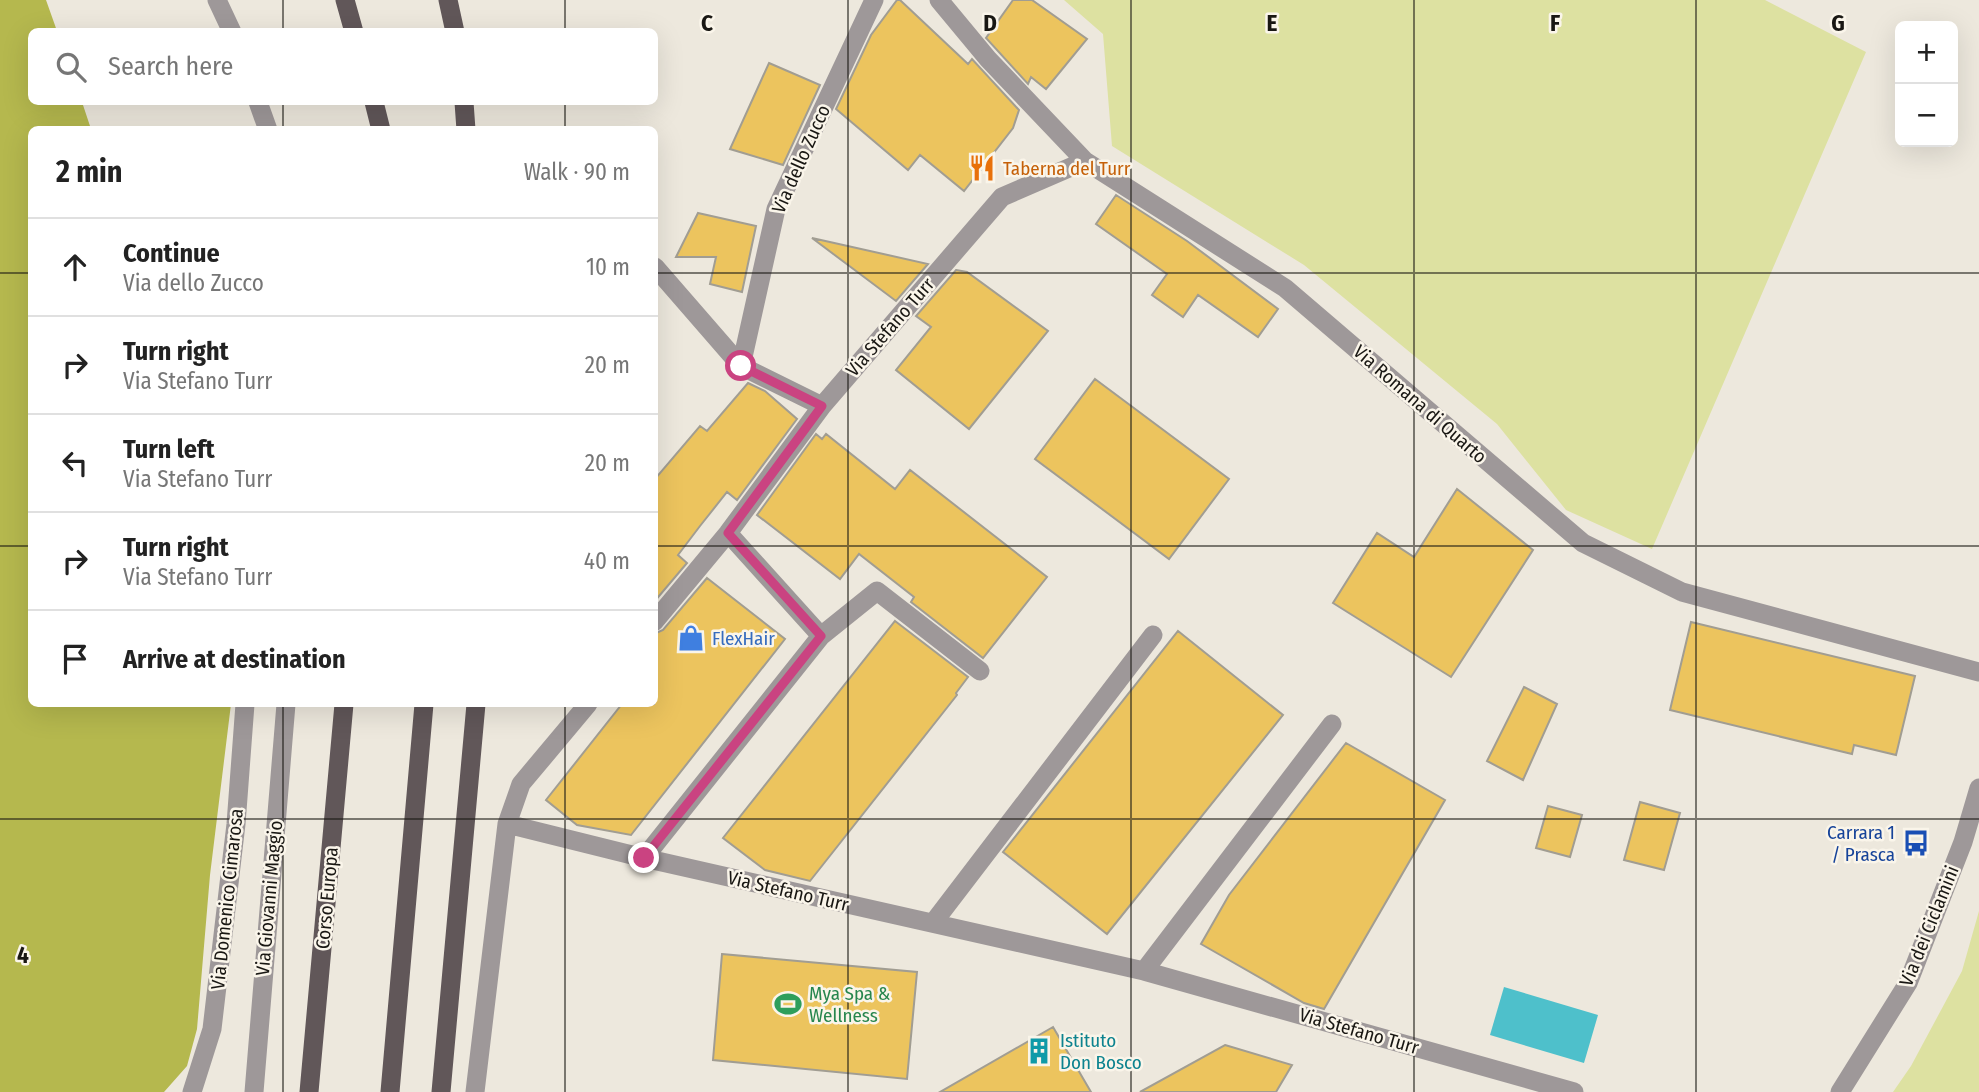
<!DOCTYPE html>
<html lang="en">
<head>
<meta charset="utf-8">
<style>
  :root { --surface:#fff; --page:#f2f2f2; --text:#222; --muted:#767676; --line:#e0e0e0 }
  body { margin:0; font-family:"Fira Sans Condensed",sans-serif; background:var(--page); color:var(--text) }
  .controls { position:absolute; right:21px; top:21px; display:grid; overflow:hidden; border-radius:10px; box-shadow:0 7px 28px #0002 }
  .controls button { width:63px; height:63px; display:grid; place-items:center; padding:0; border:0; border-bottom:2px solid var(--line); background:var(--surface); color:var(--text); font:35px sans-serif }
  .stop { position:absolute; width:21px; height:21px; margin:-16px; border:5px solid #ca4381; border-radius:50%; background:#fff }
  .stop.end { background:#ca4381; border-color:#fff; box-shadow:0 2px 7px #0008 }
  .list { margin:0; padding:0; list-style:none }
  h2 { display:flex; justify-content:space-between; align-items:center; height:91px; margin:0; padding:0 28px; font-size:30px }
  h2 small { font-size:23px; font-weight:400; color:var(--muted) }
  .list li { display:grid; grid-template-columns:46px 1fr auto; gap:21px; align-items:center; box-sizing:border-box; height:98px; padding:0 28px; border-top:2px solid var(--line) }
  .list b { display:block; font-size:26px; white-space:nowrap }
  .list p { margin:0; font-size:23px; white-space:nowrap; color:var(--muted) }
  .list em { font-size:23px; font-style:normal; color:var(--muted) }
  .icon { flex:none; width:38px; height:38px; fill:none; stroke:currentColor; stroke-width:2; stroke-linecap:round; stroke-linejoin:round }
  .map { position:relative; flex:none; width:1979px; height:1092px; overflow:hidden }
  .search { position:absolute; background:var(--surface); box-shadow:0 7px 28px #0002; left:28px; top:28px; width:630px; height:77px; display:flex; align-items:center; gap:18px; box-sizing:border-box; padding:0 24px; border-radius:10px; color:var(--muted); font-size:26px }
  .panel { position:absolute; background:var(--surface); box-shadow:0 7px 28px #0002; left:28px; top:126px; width:630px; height:581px; border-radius:10px }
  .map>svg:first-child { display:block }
  .green { fill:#dde1a1 }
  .forest { fill:#b5b84e }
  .water { fill:#4ec0cb }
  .building { fill:#ecc45e; stroke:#a19d92; stroke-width:2 }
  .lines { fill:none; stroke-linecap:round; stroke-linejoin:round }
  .pedestrian { stroke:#9e9899; stroke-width:19 }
  .minor { stroke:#9e9899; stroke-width:19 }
  .tertiary { stroke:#9e9899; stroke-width:19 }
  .primary { stroke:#615759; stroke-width:19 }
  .route { stroke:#ca4381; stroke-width:9 }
  .grid { fill:none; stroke:#191713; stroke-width:2; stroke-opacity:0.55 }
  .labels { text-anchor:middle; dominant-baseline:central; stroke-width:5; stroke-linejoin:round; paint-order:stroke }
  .street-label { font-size:19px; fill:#191713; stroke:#faf5ea }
  .food-label { font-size:19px; fill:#c56008; stroke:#faf5ea; text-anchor:start }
  .shop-label { font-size:19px; fill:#366cbe; stroke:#faf5ea; text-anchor:start }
  .transit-label { font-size:19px; fill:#164399; stroke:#faf5ea; text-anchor:end }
  .leisure-label { font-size:19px; fill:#27864d; stroke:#faf5ea; text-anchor:start }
  .culture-label { font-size:19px; fill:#0d838f; stroke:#faf5ea; text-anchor:start }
  .grid-label { font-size:23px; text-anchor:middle; font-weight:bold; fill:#191713; stroke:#faf5ea; stroke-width:5; stroke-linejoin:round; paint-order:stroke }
</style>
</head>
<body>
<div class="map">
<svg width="1979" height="1092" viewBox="0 0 1979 1092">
  <rect width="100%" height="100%" fill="#ede8dd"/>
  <path class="green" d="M1064,0H1765L1866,52L1652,549L1566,510L1497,424L1304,265L1112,146L1103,34Z
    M1979,911V1092H1893L1911,1066L1962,971Z"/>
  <path class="forest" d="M0,0H46L57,31L32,32V102H82L91,129L32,130V704H231L210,875L197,1029L187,1066L164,1092H0Z"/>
  <path class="water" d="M1504,987L1598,1015L1584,1063L1490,1035Z"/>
  <path class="building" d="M897,0H900L968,64L972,59L1019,110L1013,128L964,191L920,155L908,170L836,109L871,35Z
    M1013,0H1032L1087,39L1046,89L1031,77L1028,84L986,38Z
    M769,63L820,85L783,165L730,149Z
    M1116,195L1187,241L1278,309L1258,337L1198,295L1183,317L1152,295L1167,274L1096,224Z
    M698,213L756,226L742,292L710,284L716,257H676Z
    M812,238L928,264L896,301Z
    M956,270L967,272L1048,331L969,429L896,370L931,327L916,316Z
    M1095,379L1229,479L1169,559L1035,459Z
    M748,383L765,391L797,419L737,500L727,492L700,526L678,555L687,563L654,602V480L700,426L707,431Z
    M816,434L822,439L826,434L895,489L910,470L1047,577L983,658L911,602L914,597L859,554L840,579L757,515Z
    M1457,489L1533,550L1451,677L1333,603L1377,533L1414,557Z
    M707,578L785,639L631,835L577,825L546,800L622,704H654V634L663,630Z
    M895,621L968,677L956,693L957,695L810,881L765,870L723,838Z
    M1691,622L1915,676L1896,755L1854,745L1852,754L1670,710Z
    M1178,631L1283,715L1107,934L1003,852Z
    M1524,687L1557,704L1523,780L1487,761Z
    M1346,743L1445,800L1324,1009L1304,1003L1201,944L1229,895Z
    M1640,802L1680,813L1664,870L1624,860Z
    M1548,806L1582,815L1570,857L1536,848Z
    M722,954L917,972L907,1079L713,1060Z
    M1053,1027L1091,1092H940Z
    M1225,1045L1292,1065L1276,1092H1140Z"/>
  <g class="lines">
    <path class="pedestrian" d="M655,267L741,366"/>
    <path class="minor" d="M217,0L232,32
      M939,0L988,59L1085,161L1285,288L1583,543L1682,592L1979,672
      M258,102L268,130
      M822,406L741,366L776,209L874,0
      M728,533L821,636L877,591L980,671
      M654,622L728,533L822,406L1002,197L1085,161
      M507,824L644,858L1144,971L1332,724
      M644,858L821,636
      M933,923L1153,635
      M1144,971L1574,1092
      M192,1092L212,1029L236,824L245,704
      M475,1092L507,824L521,784L588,704"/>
    <path class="tertiary" d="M254,1092L286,704
      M1840,1092L1908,983L1963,842L1979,788"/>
    <path class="primary" d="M345,0L354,32
      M448,0L455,32
      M374,102L381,130
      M464,102L466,130
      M309,1092L344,704
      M390,1092L424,704
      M441,1092L476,704"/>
  </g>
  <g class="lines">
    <path class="route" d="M644,858L821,636L728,533L822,406L741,366"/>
  </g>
  <path class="grid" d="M283,0V32M565,0V32M848,0V1092M1131,0V1092M1414,0V1092M1696,0V1092M283,102V130M565,102V130M0,273H32M654,273H1979M0,546H32M654,546H1979M283,704V1092M565,704V1092M0,819H1979"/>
  <defs>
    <g id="restaurant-bare" transform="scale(2.1)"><path d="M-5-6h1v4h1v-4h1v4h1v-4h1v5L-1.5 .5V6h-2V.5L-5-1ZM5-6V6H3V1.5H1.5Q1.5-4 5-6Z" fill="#e8710a" stroke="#faf5ea" stroke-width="2.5" paint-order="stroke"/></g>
    <g id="shop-bare" transform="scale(2.1)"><path d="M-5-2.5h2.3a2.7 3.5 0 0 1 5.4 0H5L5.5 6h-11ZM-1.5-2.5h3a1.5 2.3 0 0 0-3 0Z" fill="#3f7fe0" stroke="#faf5ea" stroke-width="2.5" paint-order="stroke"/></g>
    <g id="bus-bare" transform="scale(2.1)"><path d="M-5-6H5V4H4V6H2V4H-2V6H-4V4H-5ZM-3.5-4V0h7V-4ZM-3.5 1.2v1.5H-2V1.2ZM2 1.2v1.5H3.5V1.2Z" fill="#1a4fb4" stroke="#faf5ea" stroke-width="2.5" paint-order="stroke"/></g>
    <g id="stadium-bare" transform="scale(2.1)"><path d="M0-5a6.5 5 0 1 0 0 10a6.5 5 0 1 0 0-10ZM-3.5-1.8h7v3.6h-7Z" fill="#2e9e5b" stroke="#faf5ea" stroke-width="2.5" paint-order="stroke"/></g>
    <g id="building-bare" transform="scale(2.1)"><path d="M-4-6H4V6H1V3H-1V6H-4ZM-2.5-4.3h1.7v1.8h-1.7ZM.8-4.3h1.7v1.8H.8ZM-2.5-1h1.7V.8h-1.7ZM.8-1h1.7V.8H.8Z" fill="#0f9aa8" stroke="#faf5ea" stroke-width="2.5" paint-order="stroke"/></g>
  </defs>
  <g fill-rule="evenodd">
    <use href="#restaurant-bare" x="982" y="168"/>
    <use href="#shop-bare" x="691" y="638"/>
    <use href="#bus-bare" x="1916" y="843"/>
    <use href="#stadium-bare" x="788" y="1004"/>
    <use href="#building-bare" x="1039" y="1051"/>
  </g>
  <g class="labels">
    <g class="street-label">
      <text transform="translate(801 159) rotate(-66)">Via dello Zucco</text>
      <text transform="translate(890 327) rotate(-49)">Via Stefano Turr</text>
      <text transform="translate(1420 404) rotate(41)">Via Romana di Quarto</text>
      <text transform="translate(788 891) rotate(13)">Via Stefano Turr</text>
      <text transform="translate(269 898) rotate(-85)">Via Giovanni Maggio</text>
      <text transform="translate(327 898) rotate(-85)">Corso Europa</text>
      <text transform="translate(227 899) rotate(-84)">Via Domenico Cimarosa</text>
      <text transform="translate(1929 926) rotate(-68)">Via dei Ciclamini</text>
      <text transform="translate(1359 1031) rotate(16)">Via Stefano Turr</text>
    </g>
    <g class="food-label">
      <text x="1003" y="168">Taberna del Turr</text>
    </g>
    <g class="shop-label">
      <text x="712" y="638">FlexHair</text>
    </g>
    <g class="transit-label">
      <text x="1895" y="832">Carrara 1<tspan x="1895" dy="22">/ Prasca</tspan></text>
    </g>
    <g class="leisure-label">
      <text x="809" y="993">Mya Spa &amp;<tspan x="809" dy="22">Wellness</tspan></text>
    </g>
    <g class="culture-label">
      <text x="1060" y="1040">Istituto<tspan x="1060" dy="22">Don Bosco</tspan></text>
    </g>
  </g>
  <g class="grid-label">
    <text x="707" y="31">C</text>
    <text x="990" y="31">D</text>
    <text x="1272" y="31">E</text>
    <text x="1555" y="31">F</text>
    <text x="1838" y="31">G</text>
    <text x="23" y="963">4</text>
  </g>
</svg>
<div class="controls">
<button>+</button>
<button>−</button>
</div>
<div class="stop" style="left:741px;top:366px"></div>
<div class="stop end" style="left:644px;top:858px"></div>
<div class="search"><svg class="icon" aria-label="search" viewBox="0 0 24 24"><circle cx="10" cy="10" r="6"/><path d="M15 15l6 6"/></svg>Search here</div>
<section class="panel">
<h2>2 min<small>Walk · 90 m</small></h2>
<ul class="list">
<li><svg class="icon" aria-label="ahead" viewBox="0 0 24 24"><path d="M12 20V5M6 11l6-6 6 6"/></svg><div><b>Continue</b><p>Via dello Zucco</p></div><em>10 m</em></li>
<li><svg class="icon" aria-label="right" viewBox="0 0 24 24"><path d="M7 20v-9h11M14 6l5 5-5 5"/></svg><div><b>Turn right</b><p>Via Stefano Turr</p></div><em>20 m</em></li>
<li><svg class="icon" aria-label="left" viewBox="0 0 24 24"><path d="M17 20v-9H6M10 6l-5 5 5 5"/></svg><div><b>Turn left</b><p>Via Stefano Turr</p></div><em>20 m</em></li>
<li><svg class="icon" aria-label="right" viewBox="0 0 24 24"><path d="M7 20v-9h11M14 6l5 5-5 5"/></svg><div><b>Turn right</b><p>Via Stefano Turr</p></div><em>40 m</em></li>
<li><svg class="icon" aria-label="arrive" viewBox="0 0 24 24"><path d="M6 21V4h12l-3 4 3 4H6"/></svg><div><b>Arrive at destination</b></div></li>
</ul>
</section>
</div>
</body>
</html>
